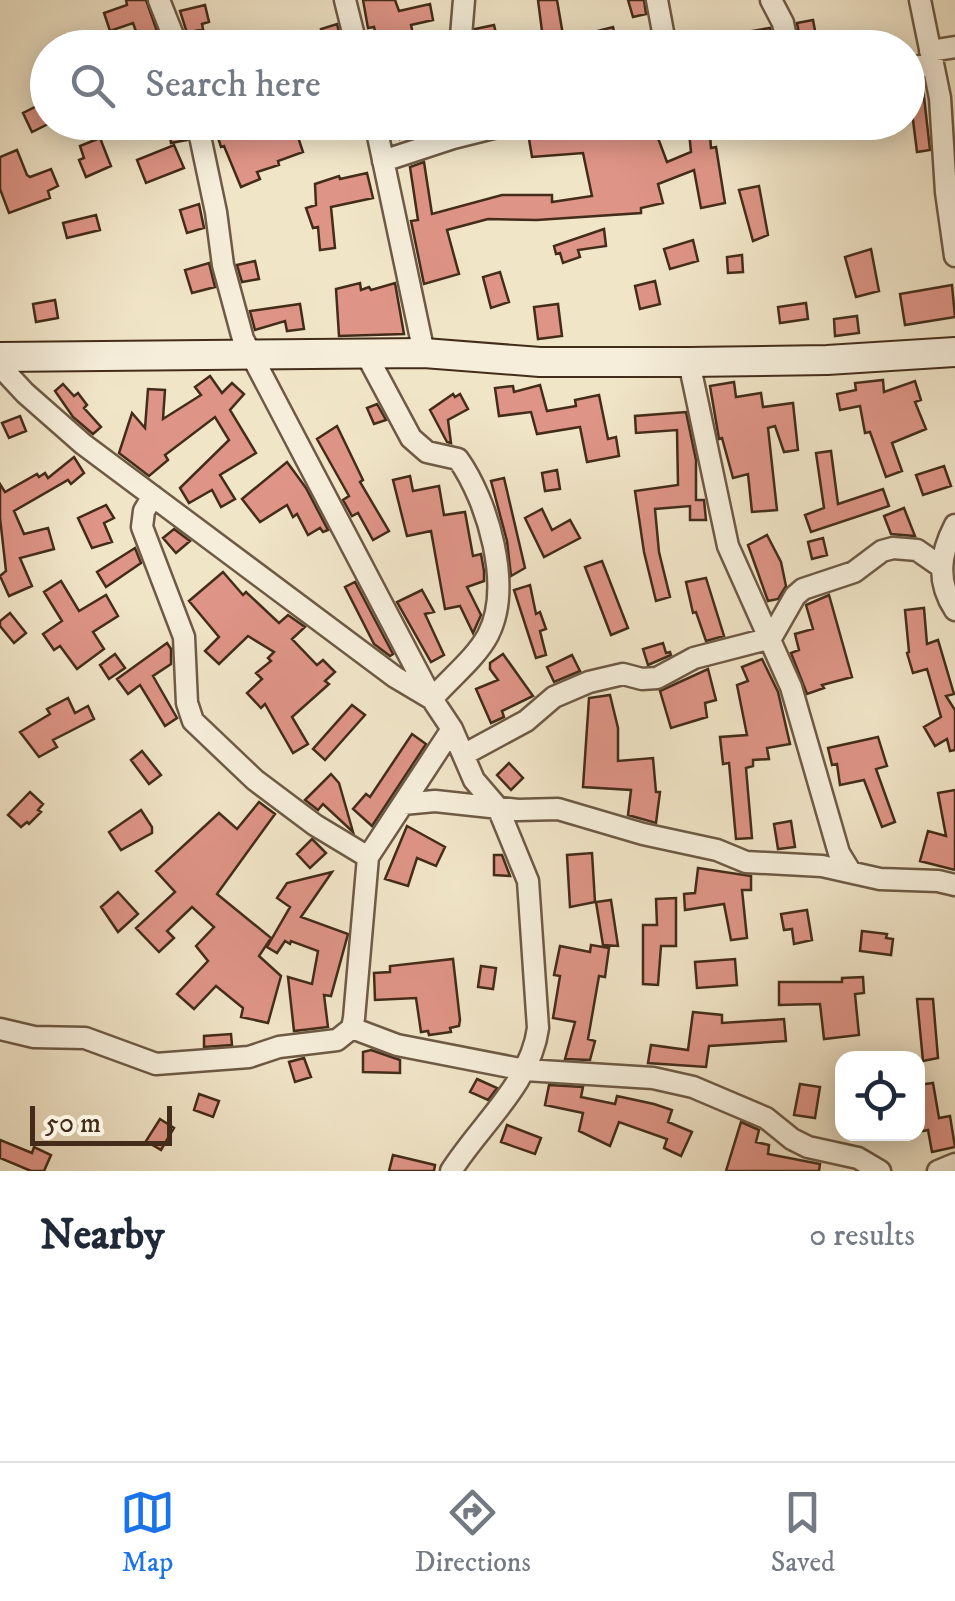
<!DOCTYPE html>
<html lang="en">
<head>
<meta charset="utf-8">
<style>
  :root { --surface:#fff; --page:#f6f6f7; --text:#1f2937; --muted:#747a83; --line:#e0e1e3; --accent:#1a73e8 }
  body { margin:0; font-family:"IM FELL DW Pica",serif; background:var(--page); color:var(--text) }
  .controls { position:absolute; right:30px; bottom:30px; display:grid; overflow:hidden; border-radius:20px; box-shadow:0 5px 25px #0003 }
  .controls button { width:90px; height:90px; display:grid; place-items:center; padding:0; border:0; border-bottom:2px solid var(--line); background:var(--surface); color:var(--text); font:50px sans-serif }
  .scale { position:absolute; left:30px; bottom:25px; width:142px; box-sizing:border-box; padding-left:10px; border:5px solid #432c19; border-top:0; font-size:28px; line-height:35px; white-space:nowrap; color:#432c19; -webkit-text-stroke:8px #f6eedb; paint-order:stroke }
  .list { margin:0; padding:0; list-style:none }
  h2 { display:flex; justify-content:space-between; align-items:center; height:130px; margin:0; padding:0 40px; font-size:42px }
  h2 small { font-size:32px; font-weight:400; color:var(--muted) }
  .icon { flex:none; width:55px; height:55px; fill:none; stroke:currentColor; stroke-width:2; stroke-linecap:round; stroke-linejoin:round }
  .map { position:relative; flex:none; width:955px; height:1171px; overflow:hidden }
  .search { position:absolute; background:var(--surface); box-shadow:0 5px 25px #0003; left:30px; right:30px; top:30px; height:110px; display:flex; align-items:center; gap:25px; box-sizing:border-box; padding:0 35px; border-radius:55px; color:var(--muted); font-size:38px }
  .sheet { height:290px; background:var(--surface) }
  nav { display:flex; justify-content:space-around; align-items:center; box-sizing:border-box; height:140px; border-top:2px solid var(--line); background:var(--surface); font-size:28px; color:var(--muted) }
  nav a { display:grid; justify-items:center; gap:5px }
  nav .on { color:var(--accent) }
  .map>svg:first-child { display:block }
  .building { fill:#de9486; stroke:#432c19; stroke-width:2.5 }
  .lines { fill:none; stroke-linecap:round; stroke-linejoin:round }
  .street-casing { stroke:#6e5a45; stroke-width:25 }
  .secondary-casing { stroke:#432c19; stroke-width:32 }
  .street { stroke:#f6eedb; stroke-width:20 }
  .secondary { stroke:#f6eedb; stroke-width:28 }
</style>
</head>
<body>
<div class="map">
<svg width="955" height="1171" viewBox="0 0 955 1171">
  <rect width="100%" height="100%" fill="#f1e5c8"/>
  <filter id="stains"><feTurbulence type="fractalNoise" baseFrequency=".002" numOctaves="4"/><feColorMatrix values="0 0 0 0 .2 0 0 0 0 .09 0 0 0 0 .02 0 0 0 .5 -.17"/></filter>
  <radialGradient id="worn" r=".72"><stop offset=".6" stop-color="#630" stop-opacity="0"/><stop offset="1" stop-color="#630" stop-opacity=".3"/></radialGradient>
  <path class="building" d="M126,0H146L163,48H142L133,23L110,31L104,13L127,5Z
    M363,0H395L399,11L430,4L433,20L411,25L416,48H379L374,27L368,28Z
    M538,0H557L563,35L543,39Z
    M628,0H644L646,14L633,17Z
    M205,5L209,22L202,24L203,29L187,33L180,11Z
    M813,20L817,41L801,44L797,23Z
    M337,24L341,40L326,45L321,29Z
    M494,25L498,42L475,47V29Z
    M613,27L618,48H556L555,42Z
    M770,28L774,48H716V37Z
    M922,79L930,150L917,152L908,80Z
    M39,105L48,124L32,132L23,113Z
    M168,122H184L187,140L171,143Z
    M223,122H258L261,132L293,122L303,152L278,161L279,165L257,172L260,179L241,187L224,146L221,147L214,125Z
    M397,122H446L447,126L400,139Z
    M594,122H615L617,132L652,122L667,162L691,152L688,122H709L711,148L716,147L725,203L701,208L694,170L658,184L663,203L641,208V213L537,220L488,219L447,230L459,274L424,284L411,221L418,220L410,167L424,162L432,214L502,195H552V202L592,196L583,153L532,157L528,133L546,130L547,136L595,127Z
    M100,138L111,166L86,177L79,160L84,158L80,146Z
    M174,145L184,168L146,183L137,160Z
    M17,150L27,175L30,177L51,169L58,186L48,191L50,198L9,213L0,189V157Z
    M367,173L373,198L331,207L335,248L320,250L318,227L313,228L306,208L316,205L315,184L339,176L340,179Z
    M759,186L768,235L753,241L739,190Z
    M199,204L204,228L187,233L180,210Z
    M96,215L100,230L67,238L63,223Z
    M604,229L606,246L578,250L580,257L563,263L560,253L556,254L554,246Z
    M693,240L698,261L670,269L664,249Z
    M871,249L879,291L856,297L845,257Z
    M742,255L743,272L728,273L727,257Z
    M255,261L259,279L242,282L237,265Z
    M209,263L215,287L192,293L185,270Z
    M500,272L509,302L491,308L483,277Z
    M655,281L660,304L640,309L635,286Z
    M360,283L361,290L369,287L371,290L395,283L404,334L339,336L336,289Z
    M952,285L955,317L905,325L900,294Z
    M55,300L58,318L36,322L33,304Z
    M806,303L808,319L780,323L778,307Z
    M300,304L304,329L287,331L285,321L255,330L250,311Z
    M558,304L562,336L538,339L534,307Z
    M857,316L859,333L835,336L834,319Z
    M210,376L222,393L232,383L244,394L230,410L256,453L220,475L235,499L221,507L212,490L189,503L180,488L229,440L215,417L165,455L168,460L149,476L119,453L132,413L145,428L148,389L165,390L163,419L201,395L195,387Z
    M883,380L884,392L915,381L921,400L915,402L926,429L892,443L902,471L886,477L870,432L865,433L860,406L840,410L837,394L856,390L855,383Z
    M734,382L736,397L761,393L763,407L793,403L798,450L784,452L775,426L768,428L777,510L752,512L748,474L733,478L722,438L719,439L710,386Z
    M63,384L74,396L78,393L87,405L84,408L101,427L93,434L73,417L55,391Z
    M540,385L547,411L576,406L575,400L599,395L608,439L616,437L619,456L587,462L580,427L537,434L531,412L499,416L495,388L513,386L514,392Z
    M453,394L455,397L460,394L468,409L448,420L451,443L447,442L430,410Z
    M377,404L386,420L374,424L367,408Z
    M686,412L696,460V500H704L706,520H690V506L655,509L659,552L670,597L656,601L644,552L635,491L678,485L677,430L636,433L635,416Z
    M20,416L26,431L9,438L2,423Z
    M337,426L363,480L360,482L389,531L373,540L358,513L352,516L343,500L349,496L317,439Z
    M831,451L838,504L883,489L889,506L811,532L805,515L824,508L816,453Z
    M74,457L84,473L71,484L68,480L14,511L24,534L48,528L54,549L20,558L32,586L9,596L0,576L6,571L0,518V484L5,492L37,474L39,477L45,473L48,478Z
    M287,462L306,488L328,530L323,532L320,528L308,535L297,514L293,517L287,505L260,522L242,499Z
    M944,466L951,486L923,495L916,475Z
    M557,470L560,489L545,491L542,473Z
    M410,476L413,491L439,486L444,515L465,512L473,556L481,554L484,571V581L467,587L481,615L473,633L460,606L445,609L431,531L407,536L393,480Z
    M504,478L525,568L511,576L507,541L491,481Z
    M106,505L114,518L104,523L112,542L92,548L78,518Z
    M904,508L915,536L891,534L884,516Z
    M542,509L552,530L570,520L580,538L544,557L525,518Z
    M174,529L190,541L176,553L163,538Z
    M767,535L781,562L786,586L778,599L768,601L748,545Z
    M823,538L827,555L812,559L808,542Z
    M135,548L141,563L106,587L97,572Z
    M602,561L628,628L611,635L585,567Z
    M223,572L243,595L246,592L279,623L288,615L305,627L292,639L317,665L323,660L335,672L325,681L329,684L292,717L308,744L293,753L265,704L261,708L247,693L262,679L256,673L271,661L268,658L274,652L248,636L219,664L205,651L219,637L189,601Z
    M706,578L724,636L706,641L696,612L693,613L686,582Z
    M61,581L79,611L106,595L118,616L93,632L104,649L77,669L60,646L54,650L43,634L62,621L44,592Z
    M355,582L393,654L390,656L374,644L345,587Z
    M530,585L536,614L540,612L546,629L540,631L546,655L536,658L514,590Z
    M422,590L434,612L425,614L444,655L431,662L397,602Z
    M829,595L852,677L822,685L824,688L807,694L791,653L799,650L795,634L813,629L806,605Z
    M924,608L927,644L938,640L954,694L946,696L955,710V750L950,751L947,739L935,746L924,727L941,717L927,669L913,673L907,653L909,652L905,610Z
    M10,613L26,633L14,643L0,626V621Z
    M167,643L171,649V664L153,676L177,718L165,726L140,685L128,694L117,679Z
    M663,643L666,653L670,652L671,655L648,665L643,649Z
    M115,654L125,668L109,679L100,665Z
    M503,654L533,696L502,711L504,717L491,723L476,689L498,680L490,669V663Z
    M572,655L580,671L554,682L547,667Z
    M762,659L778,692L790,744L767,748L769,759L753,760V766L746,768L752,838L736,839L729,763L723,764L720,737L747,735L737,685L748,681L742,667Z
    M708,669L716,700L705,703L707,717L671,728L660,691Z
    M610,695L618,728V761L653,758L656,792H660L656,823L628,815L631,790L583,787L589,698Z
    M68,698L75,713L88,706L94,719L53,740L57,747L39,757L20,732L50,714L47,709Z
    M352,705L365,715L325,760L313,749Z
    M412,734L426,744L372,826L353,809L366,794L370,797Z
    M878,737L887,766L876,769L895,822L882,827L864,780L840,785L837,764L832,765L828,748Z
    M142,751L161,775L149,784L131,760Z
    M509,763L523,778L511,790L497,775Z
    M331,774L339,783L353,832L323,804L318,810L305,800Z
    M955,790V870L920,861L928,831L946,836L938,793Z
    M30,792L43,804L38,810L41,812L29,824L27,822L21,827L8,815Z
    M259,802L275,814L217,894L271,938L259,956L281,976L268,1023L241,1017L243,1008L216,986L194,1009L177,994L208,961L196,946L214,927L192,907L167,931L174,938L159,952L136,928L175,892L156,871L219,813L237,829Z
    M141,810L152,827V833L121,850L109,832Z
    M791,821L795,847L778,849L774,824Z
    M407,826L445,847L436,866L417,858L408,886L385,879Z
    M312,839L326,853L310,868L297,854Z
    M592,853L595,902L570,907L567,855Z
    M494,855H502L510,876L494,875Z
    M698,868L751,876V890H742L747,938L731,940L724,904L685,910L684,894L695,893Z
    M332,872L301,917L348,934L331,996L324,995L328,1027L294,1031L288,977L312,984L318,951L291,941L290,944L285,941L277,953L267,947L290,907L277,898L287,883Z
    M118,892L138,914L118,932L101,907Z
    M676,898V946H661L658,985L643,984V925H657L656,899Z
    M611,900L618,946L603,945L596,902Z
    M807,910L812,940L794,944L792,929L784,930L781,914Z
    M862,931L887,934L886,938L893,939L891,955L860,951Z
    M591,945L609,948L605,977L599,976L588,1039L595,1041L590,1060L565,1059L575,1022L553,1018L560,976L554,975L560,946L590,952Z
    M453,959L460,1020L459,1026L450,1028L451,1032L429,1035L428,1031L421,1032L416,998L375,1000L374,973L390,972V966Z
    M735,959L737,985L697,988L695,962Z
    M481,966L496,968L493,989L478,987Z
    M863,977L864,993L855,994L859,1035L824,1039L820,1004L779,1005V982H842V978Z
    M917,999H933L938,1058L923,1061Z
    M693,1012L722,1015V1023L784,1019L786,1041L709,1046L706,1067L648,1063L651,1045L688,1050Z
    M231,1034L232,1045L204,1047V1036Z
    M371,1050L400,1060V1073L363,1072V1052Z
    M304,1058L311,1077L295,1082L289,1062Z
    M477,1079L497,1088L488,1100L470,1092Z
    M933,1083L939,1118L950,1116L955,1147L932,1152L928,1130L918,1132V1085Z
    M800,1084L820,1087L815,1118L794,1115Z
    M549,1085L583,1087L581,1097L615,1104L617,1096L654,1104L672,1110L668,1122L692,1132L681,1156L664,1148L667,1139L619,1122L610,1146L579,1131L583,1113L545,1105Z
    M199,1094L219,1101L213,1117L194,1110Z
    M160,1119L174,1128L161,1150L146,1141Z
    M741,1122L759,1130L756,1142L769,1145L768,1154L820,1164L819,1171H726Z
    M507,1125L541,1138L535,1154L501,1142Z
    M0,1140L32,1153L34,1147L51,1155L44,1171H31L0,1158Z
    M393,1155L435,1165L434,1171H389Z"/>
  <g class="lines">
    <g class="street-casing">
      <path id="street" d="M159,0L178,48
        M345,0L357,48
        M657,0L666,48
        M771,0L783,23L788,48
        M920,0L940,98L946,192L955,256
        M460,48L464,0
        M930,51L955,47
        M908,67L932,64
        M197,122L216,212L223,265L243,339L432,699L452,729L474,780L498,808L528,881L538,1028C531,1083 480,1125 451,1171
        M375,122L424,353
        M383,161L453,138L517,122
        M689,362L728,546L791,687L839,853L850,871
        M0,366L25,393L83,444L395,677L432,699C449,679 476,658 488,635C513,587 488,501 458,459L427,452L411,438L366,354
        M153,496L144,511L142,527L184,637L187,703L193,721L255,780L315,825L368,857
        M955,525C940,554 936,581 955,610
        M465,754L526,721L554,697L589,682L623,674L642,679L657,678L694,658L771,638L795,596L803,589L854,572L882,551L893,548L917,550L940,566
        M403,804L435,801L518,810L558,809L643,834L717,850L746,862L822,866L880,879L938,881L955,885
        M352,1028L397,1045L525,1070L653,1078L693,1087L766,1118L792,1139L808,1147L858,1158L880,1171
        M0,1029L34,1037L85,1038L156,1064L249,1057L279,1047L337,1040L352,1028L354,1018L368,857L452,729
        M938,1171L955,1164"/>
    </g>
    <g class="secondary-casing">
      <path id="secondary" d="M0,357L424,353L540,362H689L827,360L955,352"/>
    </g>
    <use href="#street" class="street"/>
    <use href="#secondary" class="secondary"/>
  </g>
  <rect width="100%" height="100%" filter="url(#stains)"/>
  <rect width="100%" height="100%" fill="url(#worn)"/>
</svg>
<div class="controls">
<button><svg class="icon" aria-label="locate" viewBox="0 0 24 24"><circle cx="12" cy="12" r="6"/><path d="M12 2v4M12 18v4M2 12h4M18 12h4"/></svg></button>
</div>
<div class="scale">50 m</div>
<div class="search"><svg class="icon" aria-label="search" viewBox="0 0 24 24"><circle cx="10" cy="10" r="6"/><path d="M15 15l6 6"/></svg>Search here</div>
</div>
<section class="sheet">
<h2>Nearby<small>0 results</small></h2>
<ul class="list">
</ul>
</section>
<nav>
<a class="on"><svg class="icon" aria-label="map" viewBox="0 0 24 24"><path d="M3 6l6-2 6 2 6-2v14l-6 2-6-2-6 2zM9 4v14M15 6v14"/></svg>Map</a>
<a><svg class="icon" aria-label="directions" viewBox="0 0 24 24"><path d="M12 3l9 9-9 9-9-9zM9 14v-3h6M13 9l2 2-2 2"/></svg>Directions</a>
<a><svg class="icon" aria-label="saved" viewBox="0 0 24 24"><path d="M7 4h10v16l-5-4-5 4z"/></svg>Saved</a>
</nav>
</body>
</html>
